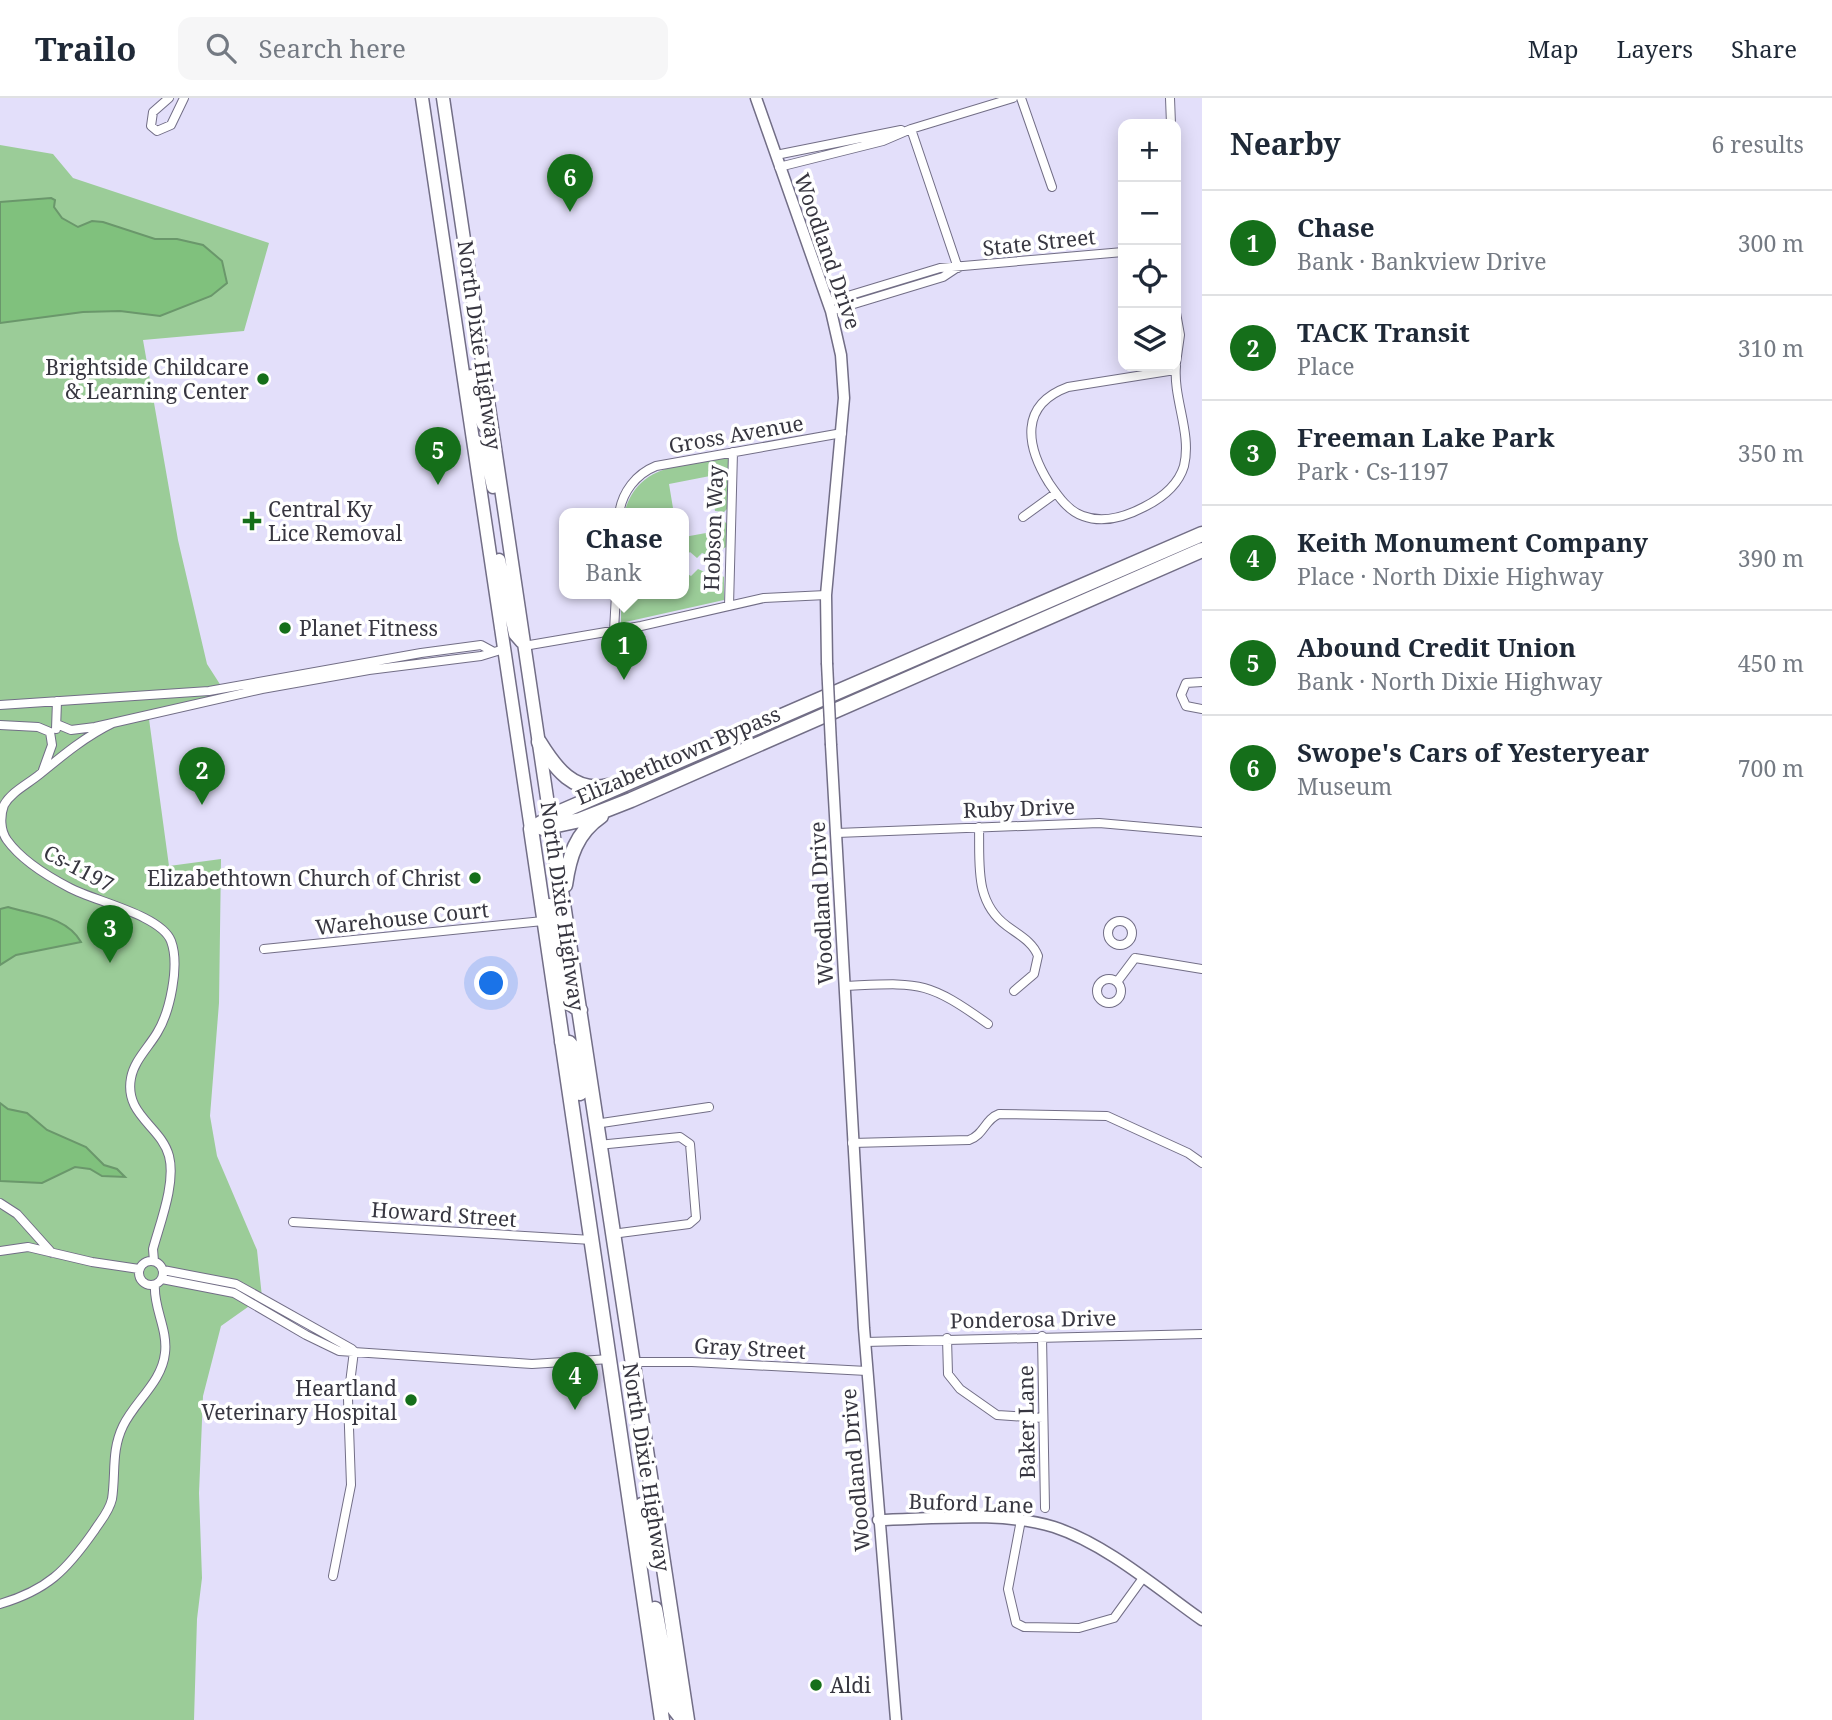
<!DOCTYPE html>
<html lang="en">
<head>
<meta charset="utf-8">
<style>
  :root { --surface:#fff; --page:#f6f6f7; --text:#1f2937; --muted:#747a83; --line:#e0e1e3; --accent:#156f1a }
  body { margin:0; font-family:"Noto Serif",serif; background:var(--page); color:var(--text) }
  .controls { position:absolute; right:21px; top:21px; display:grid; overflow:hidden; border-radius:14px; box-shadow:0 4px 18px #0003 }
  .controls button { width:63px; height:63px; display:grid; place-items:center; padding:0; border:0; border-bottom:2px solid var(--line); background:var(--surface); color:var(--text); font:35px sans-serif }
  .you { position:absolute; left:492px; top:886px; width:24px; height:24px; margin:-18px; border:5px solid #fff; border-radius:50%; background:#1a73e8; box-shadow:0 0 0 10px #1a73e833 }
  .badge { display:grid; place-items:center; width:46px; height:46px; border-radius:50%; background:var(--accent); color:#fff; font-size:23px; font-weight:700 }
  .pin { position:absolute; translate:-50% -58px; filter:drop-shadow(0 2px 4px #0008) }
  .pin::after { content:''; position:absolute; top:37px; width:24px; height:21px; background:inherit; clip-path:polygon(0 0,100% 0,50% 100%) }
  .popup { position:absolute; left:559px; top:410px; width:130px; height:91px; box-sizing:border-box; display:grid; place-content:center; border-radius:14px; background:var(--surface); filter:drop-shadow(0 2px 5px #0005); font-size:23px; white-space:nowrap; color:var(--muted) }
  .popup b { font-size:26px; color:var(--text) }
  .popup::after { content:''; position:absolute; left:50%; top:100%; margin-left:-14px; border:14px solid transparent; border-top-color:var(--surface) }
  .list { margin:0; padding:0; list-style:none }
  h2 { display:flex; justify-content:space-between; align-items:center; height:91px; margin:0; padding:0 28px; font-size:30px }
  h2 small { font-size:23px; font-weight:400; color:var(--muted) }
  .list li { display:grid; grid-template-columns:46px 1fr auto; gap:21px; align-items:center; box-sizing:border-box; height:105px; padding:0 28px; border-top:2px solid var(--line) }
  .list b { display:block; font-size:26px; white-space:nowrap }
  .list p { margin:0; font-size:23px; white-space:nowrap; color:var(--muted) }
  .list em { font-size:23px; font-style:normal; color:var(--muted) }
  .icon { flex:none; width:38px; height:38px; fill:none; stroke:currentColor; stroke-width:2; stroke-linecap:round; stroke-linejoin:round }
  .map { position:relative; flex:none; width:1202px; height:1622px; overflow:hidden }
  header { display:flex; align-items:center; gap:42px; box-sizing:border-box; height:98px; padding:0 35px; background:var(--surface); border-bottom:2px solid var(--line) }
  header strong { font-size:33px }
  nav { display:flex; gap:38px; margin-inline-start:auto; font-size:24px }
  .search { width:490px; height:63px; background:var(--page); display:flex; align-items:center; gap:18px; box-sizing:border-box; padding:0 24px; border-radius:14px; color:var(--muted); font-size:26px }
  main { display:flex }
  aside { flex:1; background:var(--surface) }
  .map>svg:first-child { display:block }
  .green { fill:#9bcc98 }
  .water { fill:#80c17d; stroke:#6a976b; stroke-width:2 }
  .lines { fill:none; stroke-linecap:round; stroke-linejoin:round }
  .street-casing { stroke:#726e86; stroke-width:10 }
  .secondary-casing { stroke:#726e86; stroke-width:13 }
  .primary-casing { stroke:#726e86; stroke-width:15 }
  .highway-casing { stroke:#726e86; stroke-width:17 }
  .street { stroke:#fff; stroke-width:8 }
  .secondary { stroke:#fff; stroke-width:10 }
  .primary { stroke:#fff; stroke-width:12 }
  .highway { stroke:#fff; stroke-width:14 }
  .secondary-bridge-casing { stroke:#726e86; stroke-width:13; stroke-linecap:butt }
  .secondary-bridge { stroke:#fff; stroke-width:10 }
  .poi-dot { fill:#156f1a; stroke:#fff; stroke-width:2.5 }
  .labels { text-anchor:middle; dominant-baseline:central; stroke-width:7; stroke-linejoin:round; paint-order:stroke }
  .street-label { font-size:21px; fill:#373640; stroke:#fff }
  .poi-label { font-size:21px; fill:#373640; stroke:#fff; text-anchor:end }
</style>
</head>
<body>
<header>
<strong>Trailo</strong>
<div class="search"><svg class="icon" aria-label="search" viewBox="0 0 24 24"><circle cx="10" cy="10" r="6"/><path d="M15 15l6 6"/></svg>Search here</div>
<nav><a>Map</a><a>Layers</a><a>Share</a></nav>
</header>
<main>
<div class="map">
<svg width="1202" height="1622" viewBox="0 0 1202 1622">
  <rect width="100%" height="100%" fill="#e3dffa"/>
  <path class="green" d="M0,47L53,56L73,80L269,145L244,233L143,242L178,442L207,566L223,591L222,602L149,621L169,768L221,761L219,905L210,1018L217,1058L257,1152L262,1199L221,1228L203,1298L199,1395L202,1480L197,1521L194,1622H0Z
    M727,360H729L728,410L724,414L715,413L710,378L669,386L674,416H624C638,364 683,368 727,360Z
    M723,422L727,426L726,449L710,458L702,455L697,460L690,454L684,459V439L717,433V423Z
    M709,468L724,479V502L621,525V496H684V474L691,478L698,471L709,476Z"/>
  <path class="water" d="M51,100L55,102L54,109L62,120L78,129L92,123L103,124L155,141H177L203,147L222,163L227,185L211,198L160,218L120,213L83,214L0,225V104Z
    M8,809C35,817 67,819 81,844L16,857L0,867V811Z
    M0,1005L8,1011L27,1015L47,1032L86,1049L104,1067L117,1071L125,1079L102,1078L90,1071L75,1069L42,1085L0,1083Z"/>
  <g class="lines">
    <g class="street-casing">
      <path id="street" d="M169,0L153,14L151,28L157,33L171,27L184,0
        M1021,0L1052,89
        M1170,0L1171,26
        M911,31L958,170
        M776,57L901,32
        M779,69L883,43L911,31L1013,0
        M828,204L940,170L1123,154
        M831,213L943,179L955,171
        M1176,215L1180,237L1176,265
        M1175,272L1068,289C1019,307 1026,348 1049,385C1058,398 1068,413 1083,418C1104,426 1125,419 1144,409C1162,400 1178,388 1184,368C1192,335 1173,301 1176,268
        M619,416C622,394 636,376 656,368L842,335
        M1023,419L1056,395
        M729,508L733,354
        M614,533L616,496
        M524,548L641,528L764,500L826,497
        M1202,584L1186,585L1181,597L1186,608L1202,611
        M0,607L209,593L421,555L481,547L492,553
        M113,625C86,638 63,657 40,676C28,686 11,694 4,707C0,718 0,732 7,742C22,763 47,778 70,790C94,803 161,817 171,843C180,867 170,914 157,935C148,950 134,963 131,980C124,1017 161,1028 169,1058C176,1085 160,1125 153,1151L154,1163
        M0,627L38,629L50,634L52,647L43,672
        M59,627L71,632L95,629L262,591L369,572L481,558L504,551
        M56,631L57,603
        M979,729C980,766 974,804 1007,828C1019,837 1033,844 1038,858L1034,876L1014,893
        M837,735L1099,725L1202,734
        M1108 835a12 12 0 1 1 24 0a12 12 0 1 1-24 0Z
        M264,851L543,823
        M1135,860L1202,871
        M1097 893a12 12 0 1 1 24 0a12 12 0 1 1-24 0Z
        M1117,884L1135,860
        M844,888C919,885 925,881 988,926
        M595,1026L709,1009
        M852,1045L969,1042C984,1037 985,1021 999,1016L1107,1018L1188,1055L1202,1065
        M598,1047L680,1039L690,1046L696,1120L689,1126L612,1136
        M0,1105L17,1116L52,1155
        M293,1124L592,1142
        M0,1153L28,1149L92,1164L139,1171
        M139 1175a12 12 0 1 1 24 0a12 12 0 1 1-24 0Z
        M163,1172L236,1186L352,1251
        M162,1181L234,1195L306,1237L339,1253L532,1266L610,1261
        M1042,1238L1045,1410
        M947,1240L948,1276L960,1291L997,1317L1043,1320
        M865,1244L1202,1236
        M631,1264H692L867,1273
        M1021,1422L1008,1491L1016,1525L1024,1529L1079,1530L1114,1520L1143,1480
        M333,1478L351,1387L348,1301L354,1253
        M0,1506C47,1492 66,1473 94,1433C101,1422 109,1414 112,1401C116,1375 111,1353 123,1328C135,1303 162,1284 165,1255C168,1231 153,1209 155,1187"/>
    </g>
    <g class="secondary-casing">
      <path id="secondary" d="M756,0L831,213L841,257L844,300L826,497L827,565
        M831,647L864,1230L896,1622
        M878,1422C932,1421 1003,1413 1054,1429C1106,1446 1158,1491 1202,1522"/>
    </g>
    <g class="primary-casing">
      <path id="primary" d="M422,0L531,731
        M443,0L550,720
        M471,278L483,326L493,338
        M473,341L485,352L493,389
        M499,462L515,536L522,544"/>
    </g>
    <g class="highway-casing">
      <path id="highway" d="M539,644C555,670 574,696 608,688
        M550,720L687,1622
        M543,730L580,722L631,702L1202,452
        M531,731L662,1622
        M531,731L558,715L1202,436
        M565,787C569,759 576,735 601,718
        M549,808L567,899L570,905L580,912
        M562,944L569,945L574,951L580,995
        M642,1407L650,1460
        M655,1511L673,1609L683,1622"/>
    </g>
    <use href="#street" class="street"/>
    <use href="#secondary" class="secondary"/>
    <use href="#primary" class="primary"/>
    <use href="#highway" class="highway"/>
    <g class="secondary-bridge-casing">
      <path id="secondary-bridge" d="M827,565L831,647"/>
    </g>
    <use href="#secondary-bridge" class="secondary-bridge"/>
  </g>
  <g class="poi-dot">
    <circle cx="263" cy="281" r="7"/>
    <path d="M248.5 412.5h7v7h7v7h-7v7h-7v-7h-7v-7h7z"/>
    <circle cx="285" cy="530" r="7"/>
    <circle cx="475" cy="780" r="7"/>
    <circle cx="411" cy="1302" r="7"/>
    <circle cx="816" cy="1587" r="7"/>
  </g>
  <g class="labels">
    <g class="street-label">
      <text transform="translate(1039 144) rotate(-6)">State Street</text>
      <text transform="translate(828 153) rotate(71)">Woodland Drive</text>
      <text transform="translate(480 247) rotate(82)">North Dixie Highway</text>
      <text transform="translate(736 336) rotate(-10)">Gross Avenue</text>
      <text transform="translate(713 430) rotate(-88)">Hobson Way</text>
      <text transform="translate(678 657) rotate(-23)">Elizabethtown Bypass</text>
      <text transform="translate(1019 710) rotate(-2)">Ruby Drive</text>
      <text transform="translate(79 770) rotate(28)">Cs-1197</text>
      <text transform="translate(821 805) rotate(-93)">Woodland Drive</text>
      <text transform="translate(563 808) rotate(82)">North Dixie Highway</text>
      <text transform="translate(402 820) rotate(-6)">Warehouse Court</text>
      <text transform="translate(444 1116) rotate(4)">Howard Street</text>
      <text transform="translate(1033 1221) rotate(-1)">Ponderosa Drive</text>
      <text transform="translate(750 1250) rotate(3)">Gray Street</text>
      <text transform="translate(1026 1324) rotate(-91)">Baker Lane</text>
      <text transform="translate(647 1369) rotate(81)">North Dixie Highway</text>
      <text transform="translate(855 1372) rotate(-95)">Woodland Drive</text>
      <text transform="translate(971 1405) rotate(2)">Buford Lane</text>
    </g>
    <g class="poi-label">
      <text x="249" y="269">Brightside Childcare<tspan x="249" dy="24">&amp; Learning Center</tspan></text>
      <text x="268" y="411" text-anchor="start">Central Ky<tspan x="268" dy="24">Lice Removal</tspan></text>
      <text x="299" y="530" text-anchor="start">Planet Fitness</text>
      <text x="461" y="780">Elizabethtown Church of Christ</text>
      <text x="397" y="1290">Heartland<tspan x="397" dy="24">Veterinary Hospital</tspan></text>
      <text x="830" y="1587" text-anchor="start">Aldi</text>
    </g>
  </g>
</svg>
<div class="controls">
<button>+</button>
<button>−</button>
<button><svg class="icon" aria-label="locate" viewBox="0 0 24 24"><circle cx="12" cy="12" r="6"/><path d="M12 2v4M12 18v4M2 12h4M18 12h4"/></svg></button>
<button><svg class="icon" aria-label="layers" viewBox="0 0 24 24"><path d="M12 4l9 5-9 5-9-5zM3 14l9 5 9-5"/></svg></button>
</div>
<div class="you"></div>
<div class="pin badge" style="left:624px;top:582px">1</div>
<div class="popup"><b>Chase</b>Bank</div>
<div class="pin badge" style="left:202px;top:707px">2</div>
<div class="pin badge" style="left:110px;top:865px">3</div>
<div class="pin badge" style="left:575px;top:1312px">4</div>
<div class="pin badge" style="left:438px;top:387px">5</div>
<div class="pin badge" style="left:570px;top:114px">6</div>
</div>
<aside>
<h2>Nearby<small>6 results</small></h2>
<ul class="list">
<li><span class="badge">1</span><div><b>Chase</b><p>Bank · Bankview Drive</p></div><em>300 m</em></li>
<li><span class="badge">2</span><div><b>TACK Transit</b><p>Place</p></div><em>310 m</em></li>
<li><span class="badge">3</span><div><b>Freeman Lake Park</b><p>Park · Cs-1197</p></div><em>350 m</em></li>
<li><span class="badge">4</span><div><b>Keith Monument Company</b><p>Place · North Dixie Highway</p></div><em>390 m</em></li>
<li><span class="badge">5</span><div><b>Abound Credit Union</b><p>Bank · North Dixie Highway</p></div><em>450 m</em></li>
<li><span class="badge">6</span><div><b>Swope's Cars of Yesteryear</b><p>Museum</p></div><em>700 m</em></li>
</ul>
</aside>
</main>
</body>
</html>
